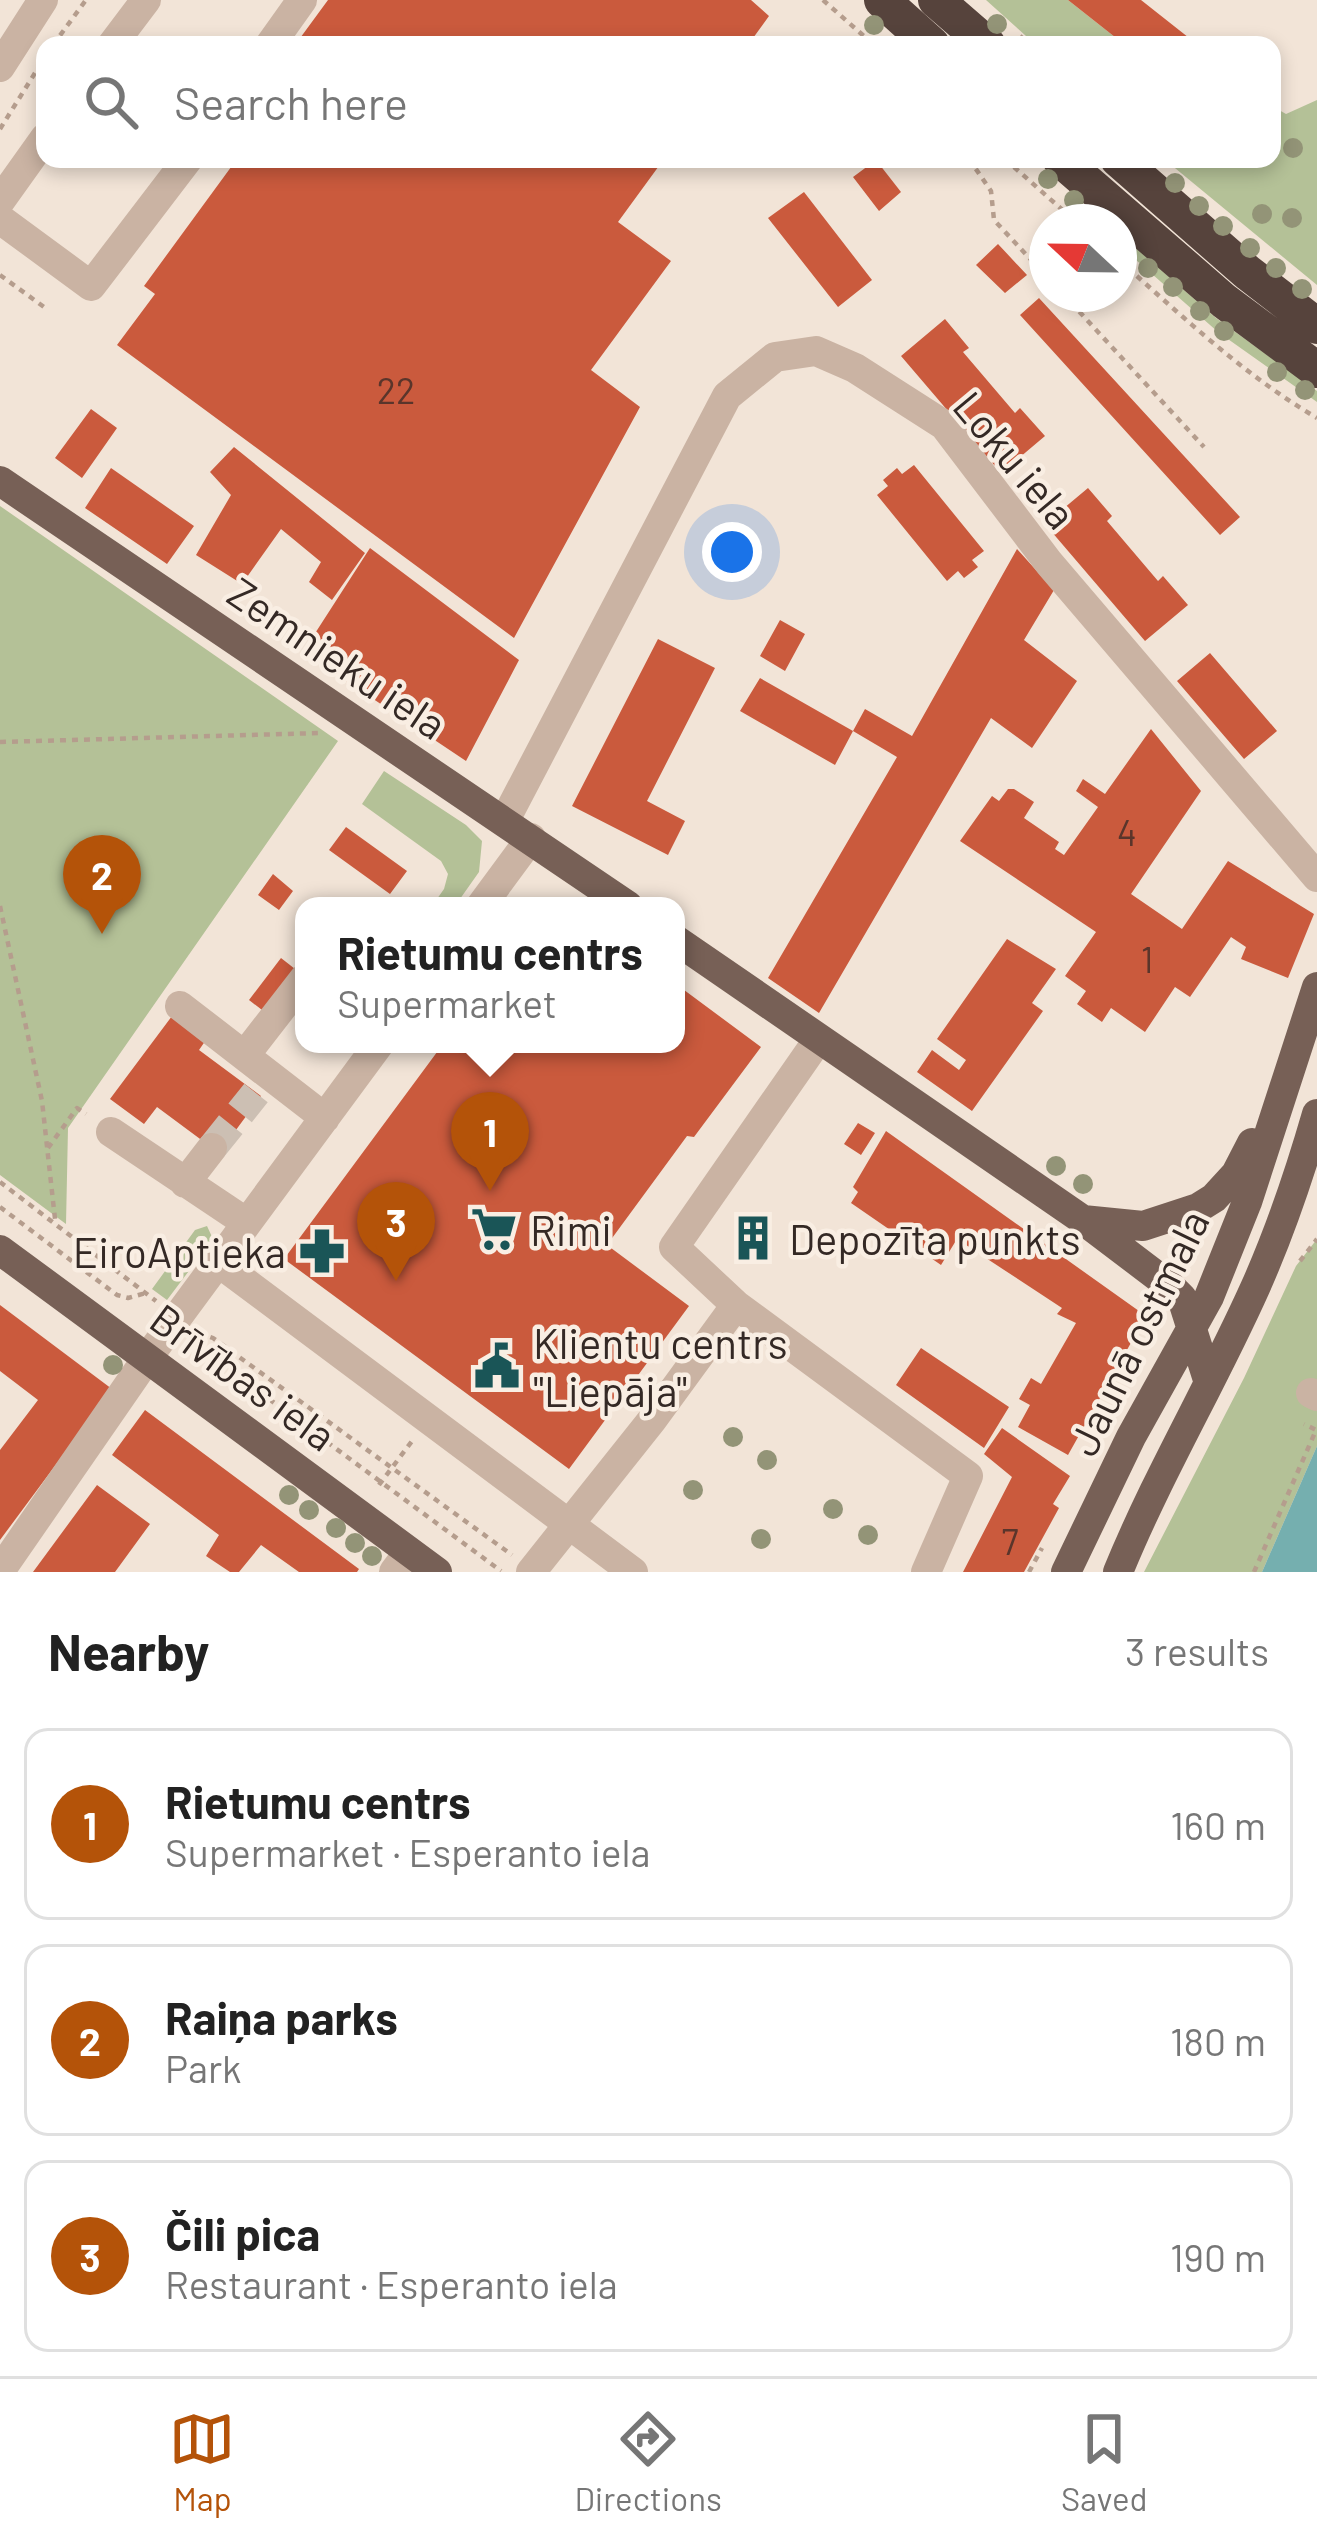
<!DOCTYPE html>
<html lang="en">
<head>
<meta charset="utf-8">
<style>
  :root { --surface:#fff; --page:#f2f2f2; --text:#222; --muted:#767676; --line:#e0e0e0; --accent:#b45309 }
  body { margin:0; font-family:Barlow,sans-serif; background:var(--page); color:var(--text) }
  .compass { position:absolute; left:1029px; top:204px; width:108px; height:108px; border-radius:50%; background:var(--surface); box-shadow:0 6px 18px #0003; rotate:292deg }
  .you { position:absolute; left:732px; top:552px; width:42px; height:42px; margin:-30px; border:9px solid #fff; border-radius:50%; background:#1a73e8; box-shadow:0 0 0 18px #1a73e833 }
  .badge { display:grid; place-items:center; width:78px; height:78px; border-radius:50%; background:var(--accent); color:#fff; font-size:39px; font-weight:700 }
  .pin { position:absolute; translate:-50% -99px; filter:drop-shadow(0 3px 6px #0008) }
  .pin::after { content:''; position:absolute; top:63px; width:42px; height:36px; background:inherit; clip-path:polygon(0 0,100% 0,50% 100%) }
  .popup { position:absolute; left:295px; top:897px; width:390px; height:156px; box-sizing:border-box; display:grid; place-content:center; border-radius:24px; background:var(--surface); filter:drop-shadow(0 3px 9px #0005); font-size:39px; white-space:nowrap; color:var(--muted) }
  .popup b { font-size:45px; color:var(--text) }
  .popup::after { content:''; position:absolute; left:50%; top:100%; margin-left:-24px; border:24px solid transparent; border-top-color:var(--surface) }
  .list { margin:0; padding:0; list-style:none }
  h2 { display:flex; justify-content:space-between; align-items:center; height:156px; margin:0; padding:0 48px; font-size:51px }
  h2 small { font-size:39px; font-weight:400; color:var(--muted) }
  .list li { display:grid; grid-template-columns:78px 1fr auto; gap:36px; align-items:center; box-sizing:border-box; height:192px; margin:0 24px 24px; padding:0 24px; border:3px solid var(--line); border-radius:24px }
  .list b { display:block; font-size:45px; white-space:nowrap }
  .list p { margin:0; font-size:39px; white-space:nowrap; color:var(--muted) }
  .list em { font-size:39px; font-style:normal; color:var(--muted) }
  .icon { flex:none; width:66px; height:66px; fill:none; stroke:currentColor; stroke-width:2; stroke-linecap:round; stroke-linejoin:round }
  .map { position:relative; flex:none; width:1317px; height:1572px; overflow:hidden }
  .search { position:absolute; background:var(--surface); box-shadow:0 6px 18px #0003; left:36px; right:36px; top:36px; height:132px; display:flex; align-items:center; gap:30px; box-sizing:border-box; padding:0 42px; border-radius:24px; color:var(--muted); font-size:45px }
  .sheet { height:804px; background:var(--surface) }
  nav { display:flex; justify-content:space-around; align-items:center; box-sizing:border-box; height:168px; border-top:3px solid var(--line); background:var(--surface); font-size:33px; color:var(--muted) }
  nav a { display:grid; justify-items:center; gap:6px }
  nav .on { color:var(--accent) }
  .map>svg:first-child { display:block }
  .green { fill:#b4c197 }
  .water { fill:#75afaf }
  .building { fill:#ca5a3d }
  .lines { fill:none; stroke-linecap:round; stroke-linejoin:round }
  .minor-tunnel { stroke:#ccbfb3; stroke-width:30; stroke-dasharray:30 15; stroke-linecap:butt }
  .path { stroke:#b59d8d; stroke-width:4.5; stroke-dasharray:6 6; stroke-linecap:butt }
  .minor { stroke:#cab3a3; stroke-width:30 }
  .major { stroke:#776056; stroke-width:30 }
  .highway { stroke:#56433c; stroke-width:36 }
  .tree { fill:#939477 }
  .labels { text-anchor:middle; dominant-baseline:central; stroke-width:9; stroke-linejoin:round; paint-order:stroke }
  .number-label { font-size:36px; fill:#5a352b }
  .street-label { font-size:42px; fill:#342925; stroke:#f9eee3 }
  .poi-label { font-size:42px; fill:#342925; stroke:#f9eee3; text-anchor:start }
</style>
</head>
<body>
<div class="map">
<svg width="1317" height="1572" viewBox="0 0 1317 1572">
  <rect width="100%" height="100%" fill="#f2e4d7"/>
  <path class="green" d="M986,0H1068L1125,45H1036Z
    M1317,100V285L1164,159H1272V106L1286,114Z
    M1119,233L1216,318L1317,391V402L1218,332L1119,245Z
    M0,506L338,741L68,1128L66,1224L0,1175Z
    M384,771L466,825L482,841L479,872L455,906H432L444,889L448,874L441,861L362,804Z
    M207,1226L213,1239L167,1300L152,1289L195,1230Z
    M1317,1239V1446L1262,1572H1144L1244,1378L1296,1266Z"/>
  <path class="water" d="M1317,1446V1572H1262Z"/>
  <path class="building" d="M328,0H751L769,16L748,45H295Z
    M1068,0H1141L1198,45H1125Z
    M228,159H664L618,222L671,261L591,370L640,407L514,638L117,345L155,294L144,286L234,163Z
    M876,160L901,192L879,211L853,177Z
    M804,192L872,280L838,307L768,218Z
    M998,244L1027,275L1005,293L976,265Z
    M1039,298L1240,517L1220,535L1020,315Z
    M945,319L969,348L963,352L1015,413L1020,408L1045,436L1001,473L901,356Z
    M91,409L117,428L82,478L55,458Z
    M234,447L365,553L332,600L309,582L321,562L281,529L242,584L196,555L231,495L210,472Z
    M914,465L984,551L972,560L978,567L964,578L958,571L947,581L877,495L888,486L883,480L897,468L902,474Z
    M111,468L194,526L167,564L85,508Z
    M1088,488L1112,516L1107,521L1158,581L1163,576L1188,605L1145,641L1045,524Z
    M370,548L519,660L466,761L303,652Z
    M1017,549L1054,590L1024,640L1077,681L1032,748L991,718L819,1013L768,978L897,757L853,731L865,709L912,736Z
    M780,620L805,634L785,671L760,656Z
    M658,639L715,668L647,801L685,821L668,855L572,806Z
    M1210,653L1277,731L1244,759L1177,681Z
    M760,678L853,731L835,765L740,711Z
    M1151,729L1201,791L1131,894L1182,929L1228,861L1314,914L1288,978L1241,959L1246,947L1231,937L1190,997L1175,987L1145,1032L1111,1008L1102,1022L1077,1004L1086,991L1065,976L1096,932L960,841L992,796L999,801L1008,789H1014L1034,802L1024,818L1059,842L1055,849L1064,855L1098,807L1076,791L1083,779L1105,794Z
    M346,827L407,871L390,894L329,850Z
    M273,874L293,891L279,910L258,895Z
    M1007,939L1056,969L1032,1003L1043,1011L972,1111L917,1072L932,1050L959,1070L966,1060L937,1039Z
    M281,958L304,976L275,1020L249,1000Z
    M676,984L761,1047L694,1137L687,1136L607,1245L689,1306L569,1469L284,1259L443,1044H676Z
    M175,1012L208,1037L199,1050L261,1096L219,1153L157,1107L144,1124L110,1099Z
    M858,1123L875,1133L861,1155L844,1144Z
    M886,1131L1146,1316L1068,1455L1018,1427L1030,1405L1019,1399L1031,1378L1041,1384L1076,1323L1057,1314L1062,1308L957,1239L941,1265L851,1203L858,1192L853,1187Z
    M757,1219L770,1228L749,1257L737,1248Z
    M0,1305L112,1389L0,1540V1450L38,1400L0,1371Z
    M921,1348L1009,1407L984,1448L896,1385Z
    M145,1410L359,1569L357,1572H299L261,1545L239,1572H230L206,1556L219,1535L112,1455Z
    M1002,1428L1070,1476L1053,1504L1059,1508L1024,1572H963L1012,1477L984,1454Z
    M97,1485L150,1524L115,1572H33Z"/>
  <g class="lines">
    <path class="minor-tunnel" d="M212,1148L256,1093"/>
    <path class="path" d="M823,0L874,45
      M1020,36L1030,45
      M53,45L86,0
      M0,129L45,57
      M969,159L991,191L994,220L1047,277
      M1005,159L1076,222
      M222,162L225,159
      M1119,260C1182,316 1244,375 1317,418
      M0,275L44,307
      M1063,294L1204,447
      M0,742L320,733
      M0,906L42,1101L55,1219
      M48,1148L77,1108L86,1114
      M0,1182L156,1301
      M0,1207L117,1295L128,1298L146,1293
      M1300,1261L1317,1239
      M199,1333L213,1338L512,1555
      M202,1335L207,1353L501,1571
      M379,1485L412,1441
      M1029,1572L1042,1548
      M1254,1572L1316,1430L1304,1424"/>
    <path class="minor" d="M112,45L146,0
      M270,45L302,0
      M0,67L43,0
      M0,201L45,138
      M0,219L91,286L188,159
      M505,820L727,396L775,357L816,351L855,368L944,425L1049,563L1317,877
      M481,906L531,838
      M180,1006L325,1118
      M818,1040L674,1247L736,1305L968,1476L926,1572
      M245,1055L304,979
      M111,1132L247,1223
      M185,1183L212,1148
      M218,1262L633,1572
      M1311,1393L1317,1396
      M0,1571L148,1357L379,1044
      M394,1572L409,1552
      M531,1572L652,1420L736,1305"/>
    <path class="major" d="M0,481L628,906
      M676,940L1083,1220L1170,1286L1182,1298L1209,1383
      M1083,1220L1143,1226L1198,1208L1214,1198L1236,1174L1252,1143
      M0,1250L437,1572
      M1066,1572L1131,1437L1209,1297L1247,1202L1317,987
      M1118,1572C1158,1474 1212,1384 1255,1288C1280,1232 1300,1173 1317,1114"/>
    <path class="highway" d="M882,0L932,45
      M936,0L988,45
      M1060,159L1224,301L1317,370
      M1118,159L1247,272L1317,326"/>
  </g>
  <g class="tree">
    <circle cx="997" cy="24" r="10"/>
    <circle cx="874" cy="25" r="10"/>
    <circle cx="1293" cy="148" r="10"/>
    <circle cx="1048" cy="179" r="10"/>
    <circle cx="1175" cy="183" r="10"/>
    <circle cx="1074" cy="200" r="10"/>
    <circle cx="1199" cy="206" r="10"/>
    <circle cx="1262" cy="214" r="10"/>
    <circle cx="1292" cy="218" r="10"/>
    <circle cx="1223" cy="226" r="10"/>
    <circle cx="1250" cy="248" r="10"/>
    <circle cx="1148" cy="268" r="10"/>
    <circle cx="1276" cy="268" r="10"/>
    <circle cx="1173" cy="287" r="10"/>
    <circle cx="1302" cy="289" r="10"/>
    <circle cx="1200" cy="311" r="10"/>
    <circle cx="1224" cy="331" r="10"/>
    <circle cx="1277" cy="372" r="10"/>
    <circle cx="1305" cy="390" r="10"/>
    <circle cx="1056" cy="1166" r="10"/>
    <circle cx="1083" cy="1184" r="10"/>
    <circle cx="113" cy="1365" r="10"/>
    <circle cx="733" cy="1437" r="10"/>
    <circle cx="767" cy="1460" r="10"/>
    <circle cx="693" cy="1490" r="10"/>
    <circle cx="289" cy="1495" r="10"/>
    <circle cx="833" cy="1509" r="10"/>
    <circle cx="309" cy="1510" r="10"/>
    <circle cx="336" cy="1528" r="10"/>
    <circle cx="868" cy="1535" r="10"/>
    <circle cx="761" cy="1539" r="10"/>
    <circle cx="355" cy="1543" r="10"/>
    <circle cx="372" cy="1556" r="10"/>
  </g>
  <defs>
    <g id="supermarket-bare" transform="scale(3.6)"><path d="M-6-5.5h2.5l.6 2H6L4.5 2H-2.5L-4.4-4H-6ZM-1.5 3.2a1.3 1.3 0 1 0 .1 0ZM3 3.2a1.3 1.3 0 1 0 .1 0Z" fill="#1a5557" stroke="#f9eee3" stroke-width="2.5" paint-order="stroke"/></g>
    <g id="building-bare" transform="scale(3.6)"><path d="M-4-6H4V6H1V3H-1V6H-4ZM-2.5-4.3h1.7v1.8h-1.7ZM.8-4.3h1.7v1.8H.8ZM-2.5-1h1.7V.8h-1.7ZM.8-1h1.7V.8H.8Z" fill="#1a5557" stroke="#f9eee3" stroke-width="2.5" paint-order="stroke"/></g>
    <g id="pharmacy-bare" transform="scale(3.6)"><path d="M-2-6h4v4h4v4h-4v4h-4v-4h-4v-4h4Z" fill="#1a5557" stroke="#f9eee3" stroke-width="2.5" paint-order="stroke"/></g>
    <g id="civic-bare" transform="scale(3.6)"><path d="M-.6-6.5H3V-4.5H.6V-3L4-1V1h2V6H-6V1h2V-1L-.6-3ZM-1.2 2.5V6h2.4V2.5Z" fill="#1a5557" stroke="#f9eee3" stroke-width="2.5" paint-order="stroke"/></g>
  </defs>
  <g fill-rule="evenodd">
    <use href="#supermarket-bare" x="494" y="1229"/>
    <use href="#building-bare" x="753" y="1238"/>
    <use href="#pharmacy-bare" x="322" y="1251"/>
    <use href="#civic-bare" x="497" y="1366"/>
  </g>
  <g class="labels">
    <g class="number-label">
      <text x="396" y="389">22</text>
      <text x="1127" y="831">4</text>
      <text x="1147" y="958">1</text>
      <text x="1010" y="1540">7</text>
    </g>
    <g class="street-label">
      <text transform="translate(1016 459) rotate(50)">Loku iela</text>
      <text transform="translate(338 657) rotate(34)">Zemnieku iela</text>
      <text transform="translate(1137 1332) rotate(-64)">Jaunā ostmala</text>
      <text transform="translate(244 1376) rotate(36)">Brīvības iela</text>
    </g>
    <g class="poi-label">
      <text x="530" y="1229">Rimi</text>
      <text x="789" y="1238">Depozīta punkts</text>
      <text x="286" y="1251" text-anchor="end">EiroAptieka</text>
      <text x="533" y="1342">Klientu centrs<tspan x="533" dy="48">"Liepāja"</tspan></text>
    </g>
  </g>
</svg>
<svg class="compass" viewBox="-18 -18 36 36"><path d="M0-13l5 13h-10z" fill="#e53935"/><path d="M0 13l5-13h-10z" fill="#767676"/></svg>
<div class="you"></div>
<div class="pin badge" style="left:490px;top:1191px">1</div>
<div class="popup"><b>Rietumu centrs</b>Supermarket</div>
<div class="pin badge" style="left:102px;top:934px">2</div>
<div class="pin badge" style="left:396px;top:1281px">3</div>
<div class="search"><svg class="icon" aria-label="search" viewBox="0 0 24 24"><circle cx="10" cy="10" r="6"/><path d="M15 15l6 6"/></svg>Search here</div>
</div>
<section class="sheet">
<h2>Nearby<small>3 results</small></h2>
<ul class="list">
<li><span class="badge">1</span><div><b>Rietumu centrs</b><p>Supermarket · Esperanto iela</p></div><em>160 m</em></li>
<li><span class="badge">2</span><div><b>Raiņa parks</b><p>Park</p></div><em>180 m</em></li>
<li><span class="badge">3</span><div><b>Čili pica</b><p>Restaurant · Esperanto iela</p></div><em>190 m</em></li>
</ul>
</section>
<nav>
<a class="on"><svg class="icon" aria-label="map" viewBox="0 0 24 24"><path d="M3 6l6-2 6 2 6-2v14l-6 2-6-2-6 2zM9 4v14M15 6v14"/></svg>Map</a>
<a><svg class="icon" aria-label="directions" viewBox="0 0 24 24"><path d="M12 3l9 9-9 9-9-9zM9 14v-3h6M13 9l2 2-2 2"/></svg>Directions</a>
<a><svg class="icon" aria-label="saved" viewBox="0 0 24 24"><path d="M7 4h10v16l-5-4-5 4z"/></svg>Saved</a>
</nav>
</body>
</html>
